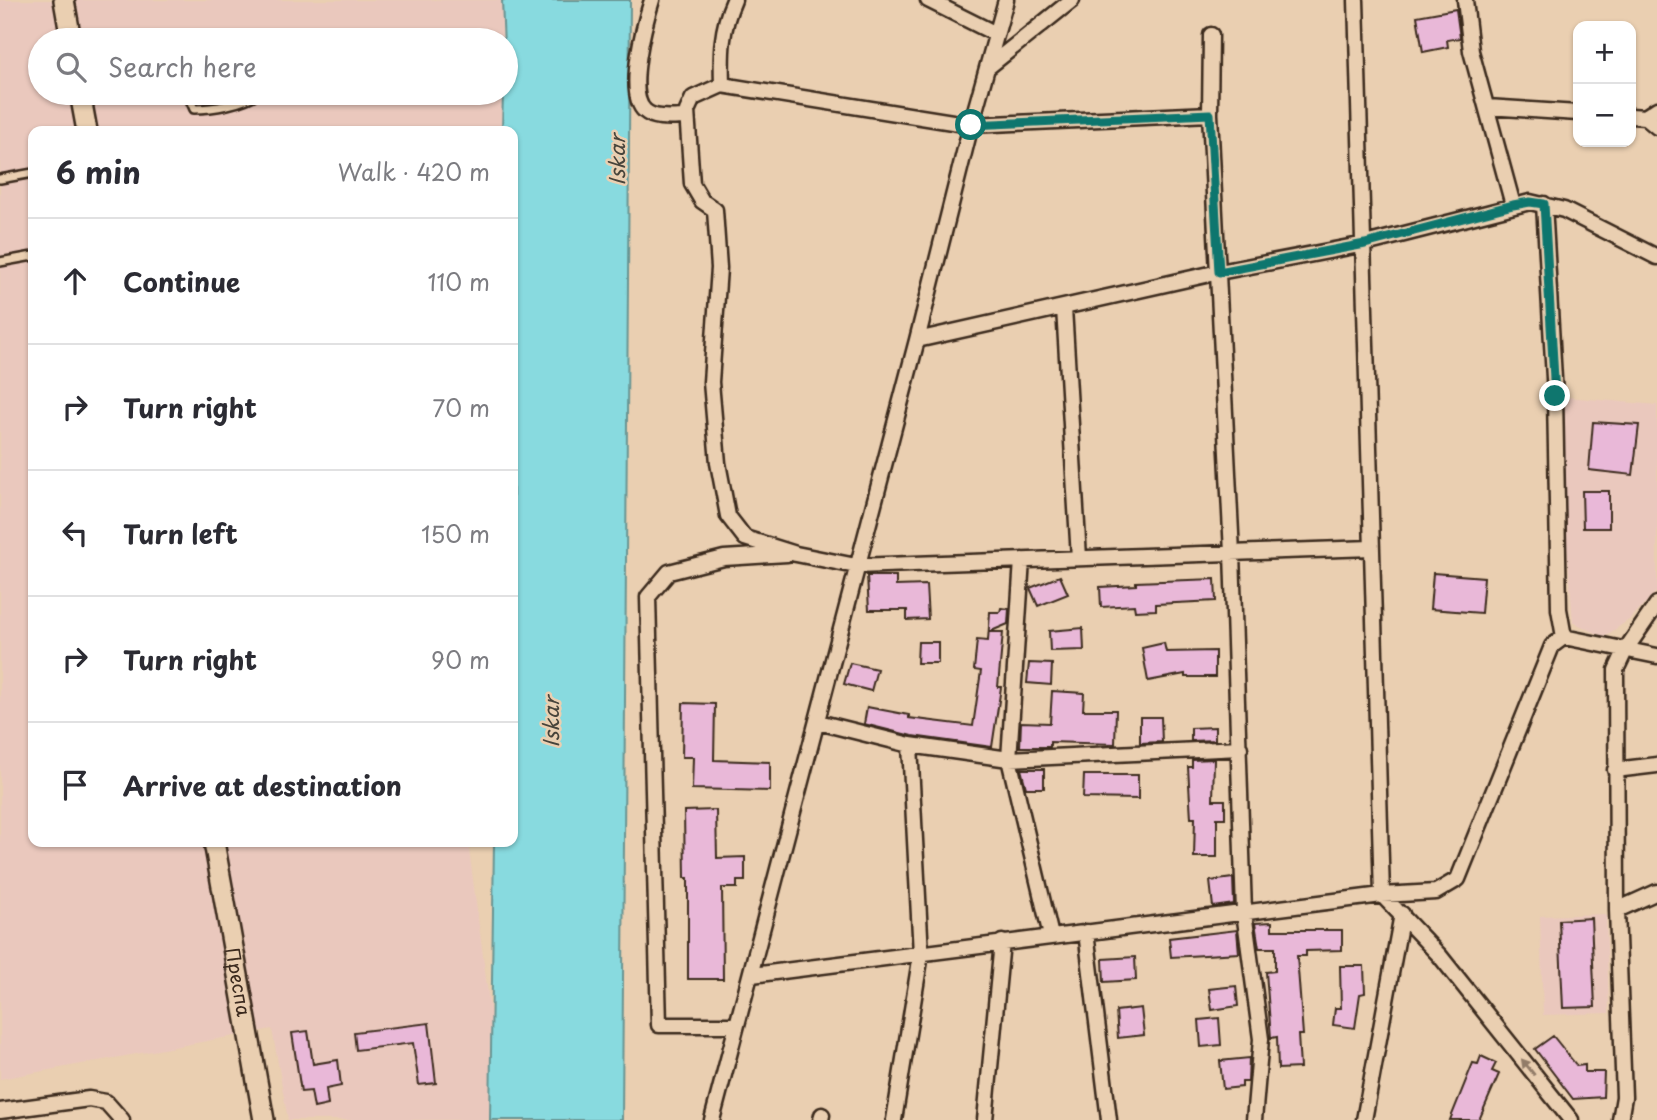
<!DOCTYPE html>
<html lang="en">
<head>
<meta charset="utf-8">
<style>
  :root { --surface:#fff; --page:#f7f7f7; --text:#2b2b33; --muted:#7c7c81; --line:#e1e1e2 }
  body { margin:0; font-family:"Playpen Sans",sans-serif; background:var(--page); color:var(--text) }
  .controls { position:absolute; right:21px; top:21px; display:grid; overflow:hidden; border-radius:14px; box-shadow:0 2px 5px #0004 }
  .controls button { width:63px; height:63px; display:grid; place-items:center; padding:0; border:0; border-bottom:2px solid var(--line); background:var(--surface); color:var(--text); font:35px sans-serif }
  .stop { position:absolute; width:21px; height:21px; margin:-16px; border:5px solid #0f766e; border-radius:50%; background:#fff }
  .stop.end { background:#0f766e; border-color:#fff; box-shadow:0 2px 7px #0008 }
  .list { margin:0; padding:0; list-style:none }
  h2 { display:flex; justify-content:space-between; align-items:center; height:91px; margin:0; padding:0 28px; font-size:30px }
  h2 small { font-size:23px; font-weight:400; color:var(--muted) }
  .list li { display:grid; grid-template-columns:46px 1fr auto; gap:21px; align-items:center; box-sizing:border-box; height:126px; padding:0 28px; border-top:2px solid var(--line) }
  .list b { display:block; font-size:26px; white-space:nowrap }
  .list em { font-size:23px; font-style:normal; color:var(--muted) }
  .icon { flex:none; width:38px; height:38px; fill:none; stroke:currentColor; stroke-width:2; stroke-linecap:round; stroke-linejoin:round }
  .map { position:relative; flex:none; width:1657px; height:1120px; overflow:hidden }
  .search { position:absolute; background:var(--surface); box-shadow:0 2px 5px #0004; left:28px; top:28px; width:490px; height:77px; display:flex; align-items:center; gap:18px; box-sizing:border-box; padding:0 24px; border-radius:38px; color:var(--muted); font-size:26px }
  .panel { position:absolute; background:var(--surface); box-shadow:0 2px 5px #0004; left:28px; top:126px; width:490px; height:721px; border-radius:14px }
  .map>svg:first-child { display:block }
  .built { fill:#eac8bd }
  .water { fill:#88dadf; stroke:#699492; stroke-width:2 }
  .building { fill:#e9b8d8; stroke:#3b2a1e; stroke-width:2 }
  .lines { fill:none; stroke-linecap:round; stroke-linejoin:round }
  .lane-casing { stroke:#3b2a1e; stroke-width:12 }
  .street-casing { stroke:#3b2a1e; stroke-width:19 }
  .secondary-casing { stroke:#3b2a1e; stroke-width:24 }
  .lane { stroke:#eacfb1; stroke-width:7 }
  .street { stroke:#eacfb1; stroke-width:14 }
  .secondary { stroke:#eacfb1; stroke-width:19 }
  .oneway { fill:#927c68 }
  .route { stroke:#0f766e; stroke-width:9 }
  .labels { text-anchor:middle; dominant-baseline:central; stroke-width:5; stroke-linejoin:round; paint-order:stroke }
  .street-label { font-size:19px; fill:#3b2a1e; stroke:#eacfb1 }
  .water-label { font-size:21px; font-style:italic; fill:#47443b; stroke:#eacfb1 }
</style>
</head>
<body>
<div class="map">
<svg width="1657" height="1120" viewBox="0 0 1657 1120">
  <rect width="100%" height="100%" fill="#eacfb1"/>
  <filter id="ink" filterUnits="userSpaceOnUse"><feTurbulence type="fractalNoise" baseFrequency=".0143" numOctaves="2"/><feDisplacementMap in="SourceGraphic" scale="14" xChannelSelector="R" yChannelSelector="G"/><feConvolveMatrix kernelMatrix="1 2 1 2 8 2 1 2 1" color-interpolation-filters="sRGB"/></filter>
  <g filter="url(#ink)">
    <path class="built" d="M0,0H502L503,40H40V93H503L502,131H33V842H468L492,1024L490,1120H288L272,1029L0,1079Z
      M1555,396L1657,405V591L1630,619L1604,637L1573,622Z
      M1606,914L1609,1013L1543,1015L1540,916Z"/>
    <path class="water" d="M502,0H630L622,1120H490L494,842H513V131H502L503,93H506Z"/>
    <path class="building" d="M1456,9L1460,38L1447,40L1448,47L1423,52L1417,16Z
      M1593,422L1639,425L1633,475L1589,470Z
      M1582,491H1609V528H1583Z
      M1433,573L1484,577L1481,613L1430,609Z
      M867,576H896V586L926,585L928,619L907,620V610H869Z
      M1060,576L1068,594L1038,606L1030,588Z
      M1215,579L1216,601L1156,604V610L1135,611L1134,605L1101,607L1100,587L1136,585V582Z
      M1001,608L1009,609L1008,624L989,632H1003L998,687H1001L992,747L912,736L864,724L867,707L909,715V718L973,726L981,671L974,670L977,640L988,641L990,612H1000Z
      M1083,628L1084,650L1050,651L1049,631Z
      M918,642H938V663H917Z
      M1164,643L1166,652L1215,651V677H1185V674L1148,681L1142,648Z
      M850,663L877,669L871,691L844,684Z
      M1029,663L1052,664L1051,685L1027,683Z
      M1052,691L1084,693L1083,710H1116L1115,744L1050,742V747H1020L1021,722L1050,723Z
      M683,703L715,704L714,760L770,762V791L692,789L693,757H682Z
      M1140,717H1161L1162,742L1140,743Z
      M1215,727V740L1191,741V728Z
      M1214,759L1213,800H1225V818H1217V857H1194L1195,818H1191L1188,767H1192V760Z
      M1021,769H1044V788H1026Z
      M1084,775H1138V799L1083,798Z
      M716,810L717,858L745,857V881H737V888H722L723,979H688V878H685L684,811Z
      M1233,878L1234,904L1213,907L1210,881Z
      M1591,918L1595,1007L1563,1008L1559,920Z
      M1272,922V930H1342V950L1306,951V956H1297L1303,1035H1298L1300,1068L1278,1069L1277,1037L1271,1038L1266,972L1275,971V948H1259L1255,923Z
      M1237,930L1239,953L1171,957L1169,938Z
      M1135,957L1136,980L1104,982L1103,959Z
      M1340,966H1364L1365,993L1360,994L1355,1028L1333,1025L1335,1008H1341Z
      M1236,986L1238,1006L1212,1010L1209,989Z
      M1141,1008L1144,1035L1118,1038L1116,1011Z
      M1219,1018L1221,1045L1201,1047L1199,1020Z
      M429,1023L436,1083L419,1085L413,1043L356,1050L354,1032Z
      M308,1031L313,1064L338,1060L341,1086L326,1089L328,1105L314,1108L311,1091L301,1092L292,1033Z
      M1553,1036L1577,1066L1585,1065V1072H1604L1603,1097L1573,1099L1535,1049Z
      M1481,1056L1496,1063L1492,1071L1499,1074L1479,1120H1450L1473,1063L1478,1064Z
      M1249,1058L1248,1082H1242V1087L1223,1089L1220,1061Z"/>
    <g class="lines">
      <g class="lane-casing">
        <path id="lane" d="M187,93L194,109C213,109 242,104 258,93
          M0,179L33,173
          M0,262L33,256"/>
      </g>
      <g class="street-casing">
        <path id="street" d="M652,0C645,22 625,94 645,111C655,120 674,117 687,117
          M928,0L996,34
          M1356,0L1382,895L1440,956L1571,1120
          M1465,0L1471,51L1513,205
          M1211,35L1210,114L1232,553L1244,912L1261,1039L1254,1120
          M987,68L1072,0
          M722,85C721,53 721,29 734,0
          M1487,107L1578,113
          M1210,114L971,125L722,85L693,98L687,111L692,184L702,201L715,210L719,268L711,382L718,463L728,516L745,538L796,554L856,566L1372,548
          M1631,116L1645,117L1657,109
          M1645,117L1657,127
          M1544,204L1555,396L1559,609L1564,637
          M1064,308L1079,558
          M917,340L1219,272L1365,244L1530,202L1564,210L1657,257
          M1022,560L1009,759L1051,936
          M818,722L910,745L1009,759L1240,748
          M1615,770L1657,765
          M1617,910L1657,892
          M1086,932L1109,1120
          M752,975L1382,895L1436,892L1458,879L1552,646L1564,637L1657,656
          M735,1025H659L648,597L669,572L724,558L787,554
          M0,1111L89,1099L106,1102L122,1120
          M712,1120L917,340L971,125L1006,0
          M821,1120L822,1115
          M894,1120L921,954L910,745
          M985,1120L1002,942
          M1364,1120L1402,914
          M1620,1120L1624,1097L1617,910L1616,670L1626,649L1657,604"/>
      </g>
      <g class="secondary-casing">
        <g id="secondary">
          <path d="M64,0L71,40"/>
          <path d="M80,93L87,131"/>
          <path id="s1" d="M214,842L264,1120"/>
        </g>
      </g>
      <use href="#lane" class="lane"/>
      <use href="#street" class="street"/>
      <use href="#secondary" class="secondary"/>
    </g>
    <defs><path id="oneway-solid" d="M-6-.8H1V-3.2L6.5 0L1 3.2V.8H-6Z" transform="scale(1.75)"/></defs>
    <use class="oneway" href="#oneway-solid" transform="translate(1528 1067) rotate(-129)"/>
  </g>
  <g class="lines" filter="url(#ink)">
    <path class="route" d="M971,125L1210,114L1219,272L1365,244L1513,205L1530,202L1544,204L1555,396"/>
  </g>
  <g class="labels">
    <g class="street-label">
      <text stroke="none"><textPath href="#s1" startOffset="142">Преспа</textPath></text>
    </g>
    <g class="water-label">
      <text transform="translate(616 160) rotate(-90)">Iskar</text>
      <text transform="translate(550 722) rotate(-90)">Iskar</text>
    </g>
  </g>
</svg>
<div class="controls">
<button>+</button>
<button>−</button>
</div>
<div class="stop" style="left:971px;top:125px"></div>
<div class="stop end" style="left:1555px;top:396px"></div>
<div class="search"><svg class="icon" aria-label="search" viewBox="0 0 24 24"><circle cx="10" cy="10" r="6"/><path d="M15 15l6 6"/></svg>Search here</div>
<section class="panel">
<h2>6 min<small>Walk · 420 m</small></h2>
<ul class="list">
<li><svg class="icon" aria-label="ahead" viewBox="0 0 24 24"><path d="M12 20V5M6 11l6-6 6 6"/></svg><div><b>Continue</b></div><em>110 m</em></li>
<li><svg class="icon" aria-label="right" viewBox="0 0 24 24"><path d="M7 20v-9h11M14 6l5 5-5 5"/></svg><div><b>Turn right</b></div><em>70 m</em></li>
<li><svg class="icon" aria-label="left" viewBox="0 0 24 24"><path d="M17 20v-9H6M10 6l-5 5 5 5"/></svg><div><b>Turn left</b></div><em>150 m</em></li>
<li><svg class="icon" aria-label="right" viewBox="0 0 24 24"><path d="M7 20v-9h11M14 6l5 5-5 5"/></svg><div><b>Turn right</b></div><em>90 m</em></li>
<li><svg class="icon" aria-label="arrive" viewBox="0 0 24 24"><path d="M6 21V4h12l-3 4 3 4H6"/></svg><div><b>Arrive at destination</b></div></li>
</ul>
</section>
</div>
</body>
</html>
